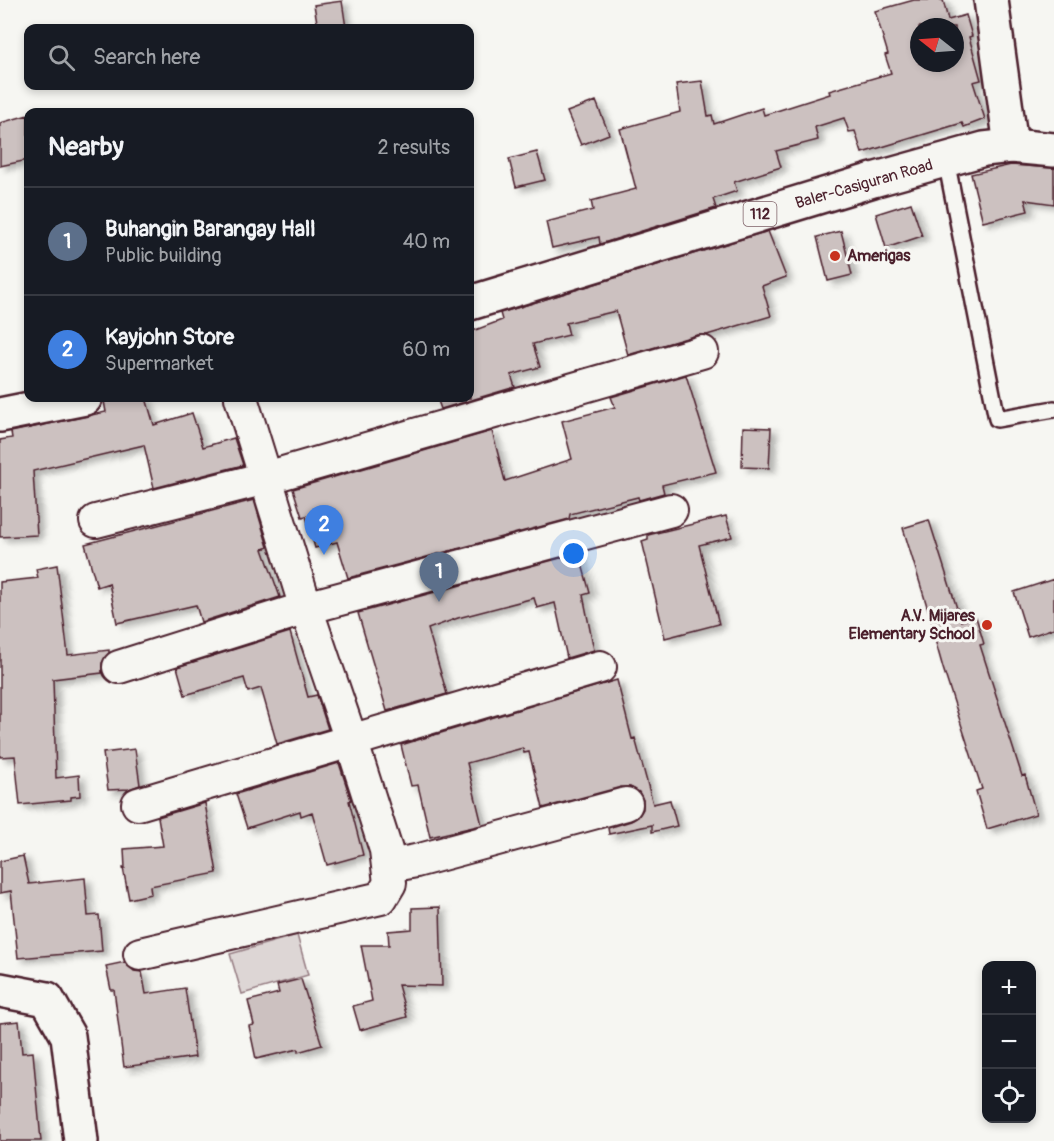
<!DOCTYPE html>
<html lang="en">
<head>
<meta charset="utf-8">
<style>
  :root { --surface:#171b24; --page:#20242c; --text:#f1f3f6; --muted:#9ea1a6; --line:#363941; --accent:#0b8043 }
  body { margin:0; font-family:Pangolin,sans-serif; background:var(--page); color:var(--text) }
  .controls { position:absolute; right:18px; bottom:18px; display:grid; overflow:hidden; border-radius:12px; box-shadow:0 3px 9px #0003 }
  .controls button { width:54px; height:54px; display:grid; place-items:center; padding:0; border:0; border-bottom:2px solid var(--line); background:var(--surface); color:var(--text); font:30px sans-serif }
  .compass { position:absolute; left:910px; top:18px; width:54px; height:54px; border-radius:50%; background:var(--surface); box-shadow:0 3px 9px #0003; rotate:287deg }
  .you { position:absolute; left:574px; top:554px; width:21px; height:21px; margin:-15px; border:4px solid #fff; border-radius:50%; background:#1a73e8; box-shadow:0 0 0 9px #1a73e833 }
  .badge { display:grid; place-items:center; width:39px; height:39px; border-radius:50%; background:var(--accent); color:#fff; font-size:20px; font-weight:700 }
  .pin { position:absolute; translate:-50% -50px; filter:drop-shadow(0 2px 3px #0008) }
  .pin::after { content:''; position:absolute; top:32px; width:21px; height:18px; background:inherit; clip-path:polygon(0 0,100% 0,50% 100%) }
  .list { margin:0; padding:0; list-style:none }
  h2 { display:flex; justify-content:space-between; align-items:center; height:78px; margin:0; padding:0 24px; font-size:26px }
  h2 small { font-size:20px; font-weight:400; color:var(--muted) }
  .list li { display:grid; grid-template-columns:39px 1fr auto; gap:18px; align-items:center; box-sizing:border-box; height:108px; padding:0 24px; border-top:2px solid var(--line) }
  .list b { display:block; font-size:22px; white-space:nowrap }
  .list p { margin:0; font-size:20px; white-space:nowrap; color:var(--muted) }
  .list em { font-size:20px; font-style:normal; color:var(--muted) }
  .icon { flex:none; width:33px; height:33px; fill:none; stroke:currentColor; stroke-width:2; stroke-linecap:round; stroke-linejoin:round }
  .map { position:relative; flex:none; width:1054px; height:1141px; overflow:hidden }
  .search { position:absolute; background:var(--surface); box-shadow:0 3px 9px #0003; left:24px; top:24px; width:450px; height:66px; display:flex; align-items:center; gap:15px; box-sizing:border-box; padding:0 21px; border-radius:12px; color:var(--muted); font-size:22px }
  .panel { position:absolute; background:var(--surface); box-shadow:0 3px 9px #0003; left:24px; top:108px; width:450px; height:294px; border-radius:12px }
  .map>svg:first-child { display:block }
  .green { fill:#ddd6d5; stroke:#947a80; stroke-width:1.5 }
  .building { fill:#ccc1c0; stroke:#4a1f2b; stroke-width:1.5; fill-rule:evenodd; filter:url(#shadow) }
  .lines { fill:none; stroke-linecap:round; stroke-linejoin:round }
  .lane-casing { stroke:#4a1f2b; stroke-width:20 }
  .street-casing { stroke:#4a1f2b; stroke-width:36 }
  .secondary-casing { stroke:#4a1f2b; stroke-width:38 }
  .primary-casing { stroke:#4a1f2b; stroke-width:38 }
  .lane { stroke:#f6f6f2; stroke-width:15 }
  .street { stroke:#f6f6f2; stroke-width:32 }
  .secondary { stroke:#f6f6f2; stroke-width:33 }
  .primary { stroke:#f6f6f2; stroke-width:33 }
  .poi-dot { fill:#c8321e; stroke:#f6f6f2; stroke-width:2 }
  .labels { text-anchor:middle; dominant-baseline:central; stroke-width:6; stroke-linejoin:round; paint-order:stroke }
  .shield { fill:#f6f6f2; stroke:#7e6067; stroke-width:1.5 }
  .shield-label { font-size:15px; font-weight:bold; fill:#4a1f2b }
  .street-label { font-size:16px; fill:#4a1f2b; stroke:#f6f6f2 }
  .poi-label { font-size:16px; font-weight:bold; fill:#4a1f2b; stroke:#f6f6f2; text-anchor:start }
</style>
</head>
<body>
<div class="map">
<svg width="1054" height="1141" viewBox="0 0 1054 1141">
  <defs>
    <filter id="shadow"><feDropShadow dx="6" dy="4" stdDeviation="3" flood-color="#0004"/></filter>
  </defs>
  <rect width="100%" height="100%" fill="#f6f6f2"/>
  <filter id="ink" filterUnits="userSpaceOnUse"><feTurbulence type="fractalNoise" baseFrequency=".0167" numOctaves="2"/><feDisplacementMap in="SourceGraphic" scale="12" xChannelSelector="R" yChannelSelector="G"/><feConvolveMatrix kernelMatrix="1 2 1 2 8 2 1 2 1" color-interpolation-filters="sRGB"/></filter>
  <g filter="url(#ink)">
    <path class="green" d="M297,935L308,975L242,994L230,954Z"/>
    <path class="building" d="M914,0H943L948,20L966,15L972,36L969,37L981,80L973,82L985,119L964,127L962,123L862,153L855,131L849,132L844,118L815,127L818,140L776,151L781,167L734,182L737,191L713,199L716,208L600,244L599,237L552,248L546,222L593,210L591,201L636,189L620,129L680,112L676,84L702,81L708,116L712,115L714,124L762,108L764,115L830,94L829,91L891,73L885,55L888,54L875,11ZM919,27H955V63H919Z
      M342,1L346,28H318L314,5Z
      M596,101L609,134L581,145L567,112Z
      M28,115V160L0,166V123Z
      M537,152L545,180L516,187L509,159Z
      M1011,165L1054,168V204L1025,200L1028,211L983,222L971,174Z
      M911,203L922,236L886,248L876,214Z
      M768,231L786,277L762,286L771,316L707,335H697L628,355L616,311L566,323L569,335L533,344L540,367L511,375L515,387L441,409L437,398H470V332L502,320L500,313Z
      M841,231L852,275L828,281L817,237Z
      M686,375L716,472L662,485L664,493L639,500L638,497L570,514L569,519L348,578L337,542L315,548L306,516L302,517L293,489L492,431L505,481L572,459L562,421L615,407L611,397Z
      M119,398H146L154,425L192,413L203,447L234,438L243,465L154,488L144,445L33,471L37,535L0,537V440L12,438L11,432L106,412L104,401Z
      M743,427L771,428L769,468L742,467Z
      M254,500L268,547L263,549L280,597L201,622L196,605L117,623L109,583L97,587L85,544Z
      M726,516L732,537L699,545L719,624L665,638L642,541L648,539V535Z
      M929,520L961,621L976,617L984,644L980,645L1022,776L1025,775L1036,814L987,829L976,791L982,789L943,668L932,629H934L903,528Z
      M579,553L590,593L583,595L594,650L567,658L555,603L537,608L534,598L458,618L428,629L447,694L387,711L358,613Z
      M57,565L68,655L109,650V653L102,663V673L53,679L56,778L79,775L80,796L71,797V800L20,805L15,756L0,757V582L38,578L36,569Z
      M1054,579V628L1028,637L1014,592Z
      M290,632L308,697L317,695L328,729L277,744L261,688L248,692L244,678L185,695L177,667Z
      M617,680L632,739L635,738L653,804L670,800L677,826L652,832V825L609,834L608,828L631,821L638,817L643,809V800L639,792L630,787H621L543,808L529,752L524,753L523,748L467,763L482,825L430,837L418,785L411,786L401,745Z
      M135,749L140,785L129,789L108,790L103,753Z
      M339,763L351,800L349,801L363,855L327,865L312,812L301,816L300,811L247,828L236,794Z
      M205,803L217,873L150,886L151,894L129,899L123,868H125L124,849L163,846L158,817Z
      M23,856L29,884L85,878L88,916L99,915L102,951L18,958L11,891L0,893V861Z
      M440,907L442,986L398,985L407,1017L360,1030L353,1006L372,1001L361,945H389L388,931L412,929V908Z
      M125,962L134,971L142,972L146,994L185,988L195,1057L124,1067L114,990H111L106,966Z
      M301,979L322,1045L298,1052V1049L256,1059L249,1026L254,1025L248,1001L279,993L277,985Z
      M19,1021L22,1053L33,1052L41,1141H0V1023Z"/>
    <g class="lines">
      <g class="lane-casing">
        <path id="lane" d="M946,160L997,419L1054,409"/>
      </g>
      <g class="street-casing">
        <path id="street" d="M96,521L266,478L702,352
          M119,667L306,608L671,510
          M138,804L600,667
          M389,866L416,861L626,804
          M140,954L381,898L390,883L386,850L351,740L306,608L241,398"/>
      </g>
      <g class="secondary-casing">
        <path id="secondary" d="M991,0L1011,146
          M0,990L47,999L68,1036L81,1141"/>
      </g>
      <g class="primary-casing">
        <path id="primary" d="M470,303L873,180L984,149L1011,146L1054,150
          M0,415L85,398"/>
      </g>
      <use href="#lane" class="lane"/>
      <use href="#street" class="street"/>
      <use href="#secondary" class="secondary"/>
      <use href="#primary" class="primary"/>
    </g>
  </g>
  <g class="poi-dot">
    <circle cx="835" cy="256" r="6"/>
    <circle cx="987" cy="625" r="6"/>
  </g>
  <g class="labels">
    <rect class="shield" x="743.5" y="202" width="33" height="24" rx="4.5"/>
    <g class="shield-label">
      <text x="760" y="214">112</text>
    </g>
    <g class="street-label">
      <text transform="translate(864 184) rotate(-16)">Baler-Casiguran Road</text>
    </g>
    <g class="poi-label">
      <text x="847" y="256">Amerigas</text>
      <text x="975" y="616" text-anchor="end">A.V. Mijares<tspan x="975" dy="18">Elementary School</tspan></text>
    </g>
  </g>
</svg>
<div class="controls">
<button>+</button>
<button>−</button>
<button><svg class="icon" aria-label="locate" viewBox="0 0 24 24"><circle cx="12" cy="12" r="6"/><path d="M12 2v4M12 18v4M2 12h4M18 12h4"/></svg></button>
</div>
<svg class="compass" viewBox="-18 -18 36 36"><path d="M0-13l5 13h-10z" fill="#e53935"/><path d="M0 13l5-13h-10z" fill="#9ea1a6"/></svg>
<div class="you"></div>
<div class="pin badge" style="left:439px;top:602px;background:#5c6f8a">1</div>
<div class="pin badge" style="left:324px;top:555px;background:#3f7fe0">2</div>
<div class="search"><svg class="icon" aria-label="search" viewBox="0 0 24 24"><circle cx="10" cy="10" r="6"/><path d="M15 15l6 6"/></svg>Search here</div>
<section class="panel">
<h2>Nearby<small>2 results</small></h2>
<ul class="list">
<li><span class="badge" style="background:#5c6f8a">1</span><div><b>Buhangin Barangay Hall</b><p>Public building</p></div><em>40 m</em></li>
<li><span class="badge" style="background:#3f7fe0">2</span><div><b>Kayjohn Store</b><p>Supermarket</p></div><em>60 m</em></li>
</ul>
</section>
</div>
</body>
</html>
